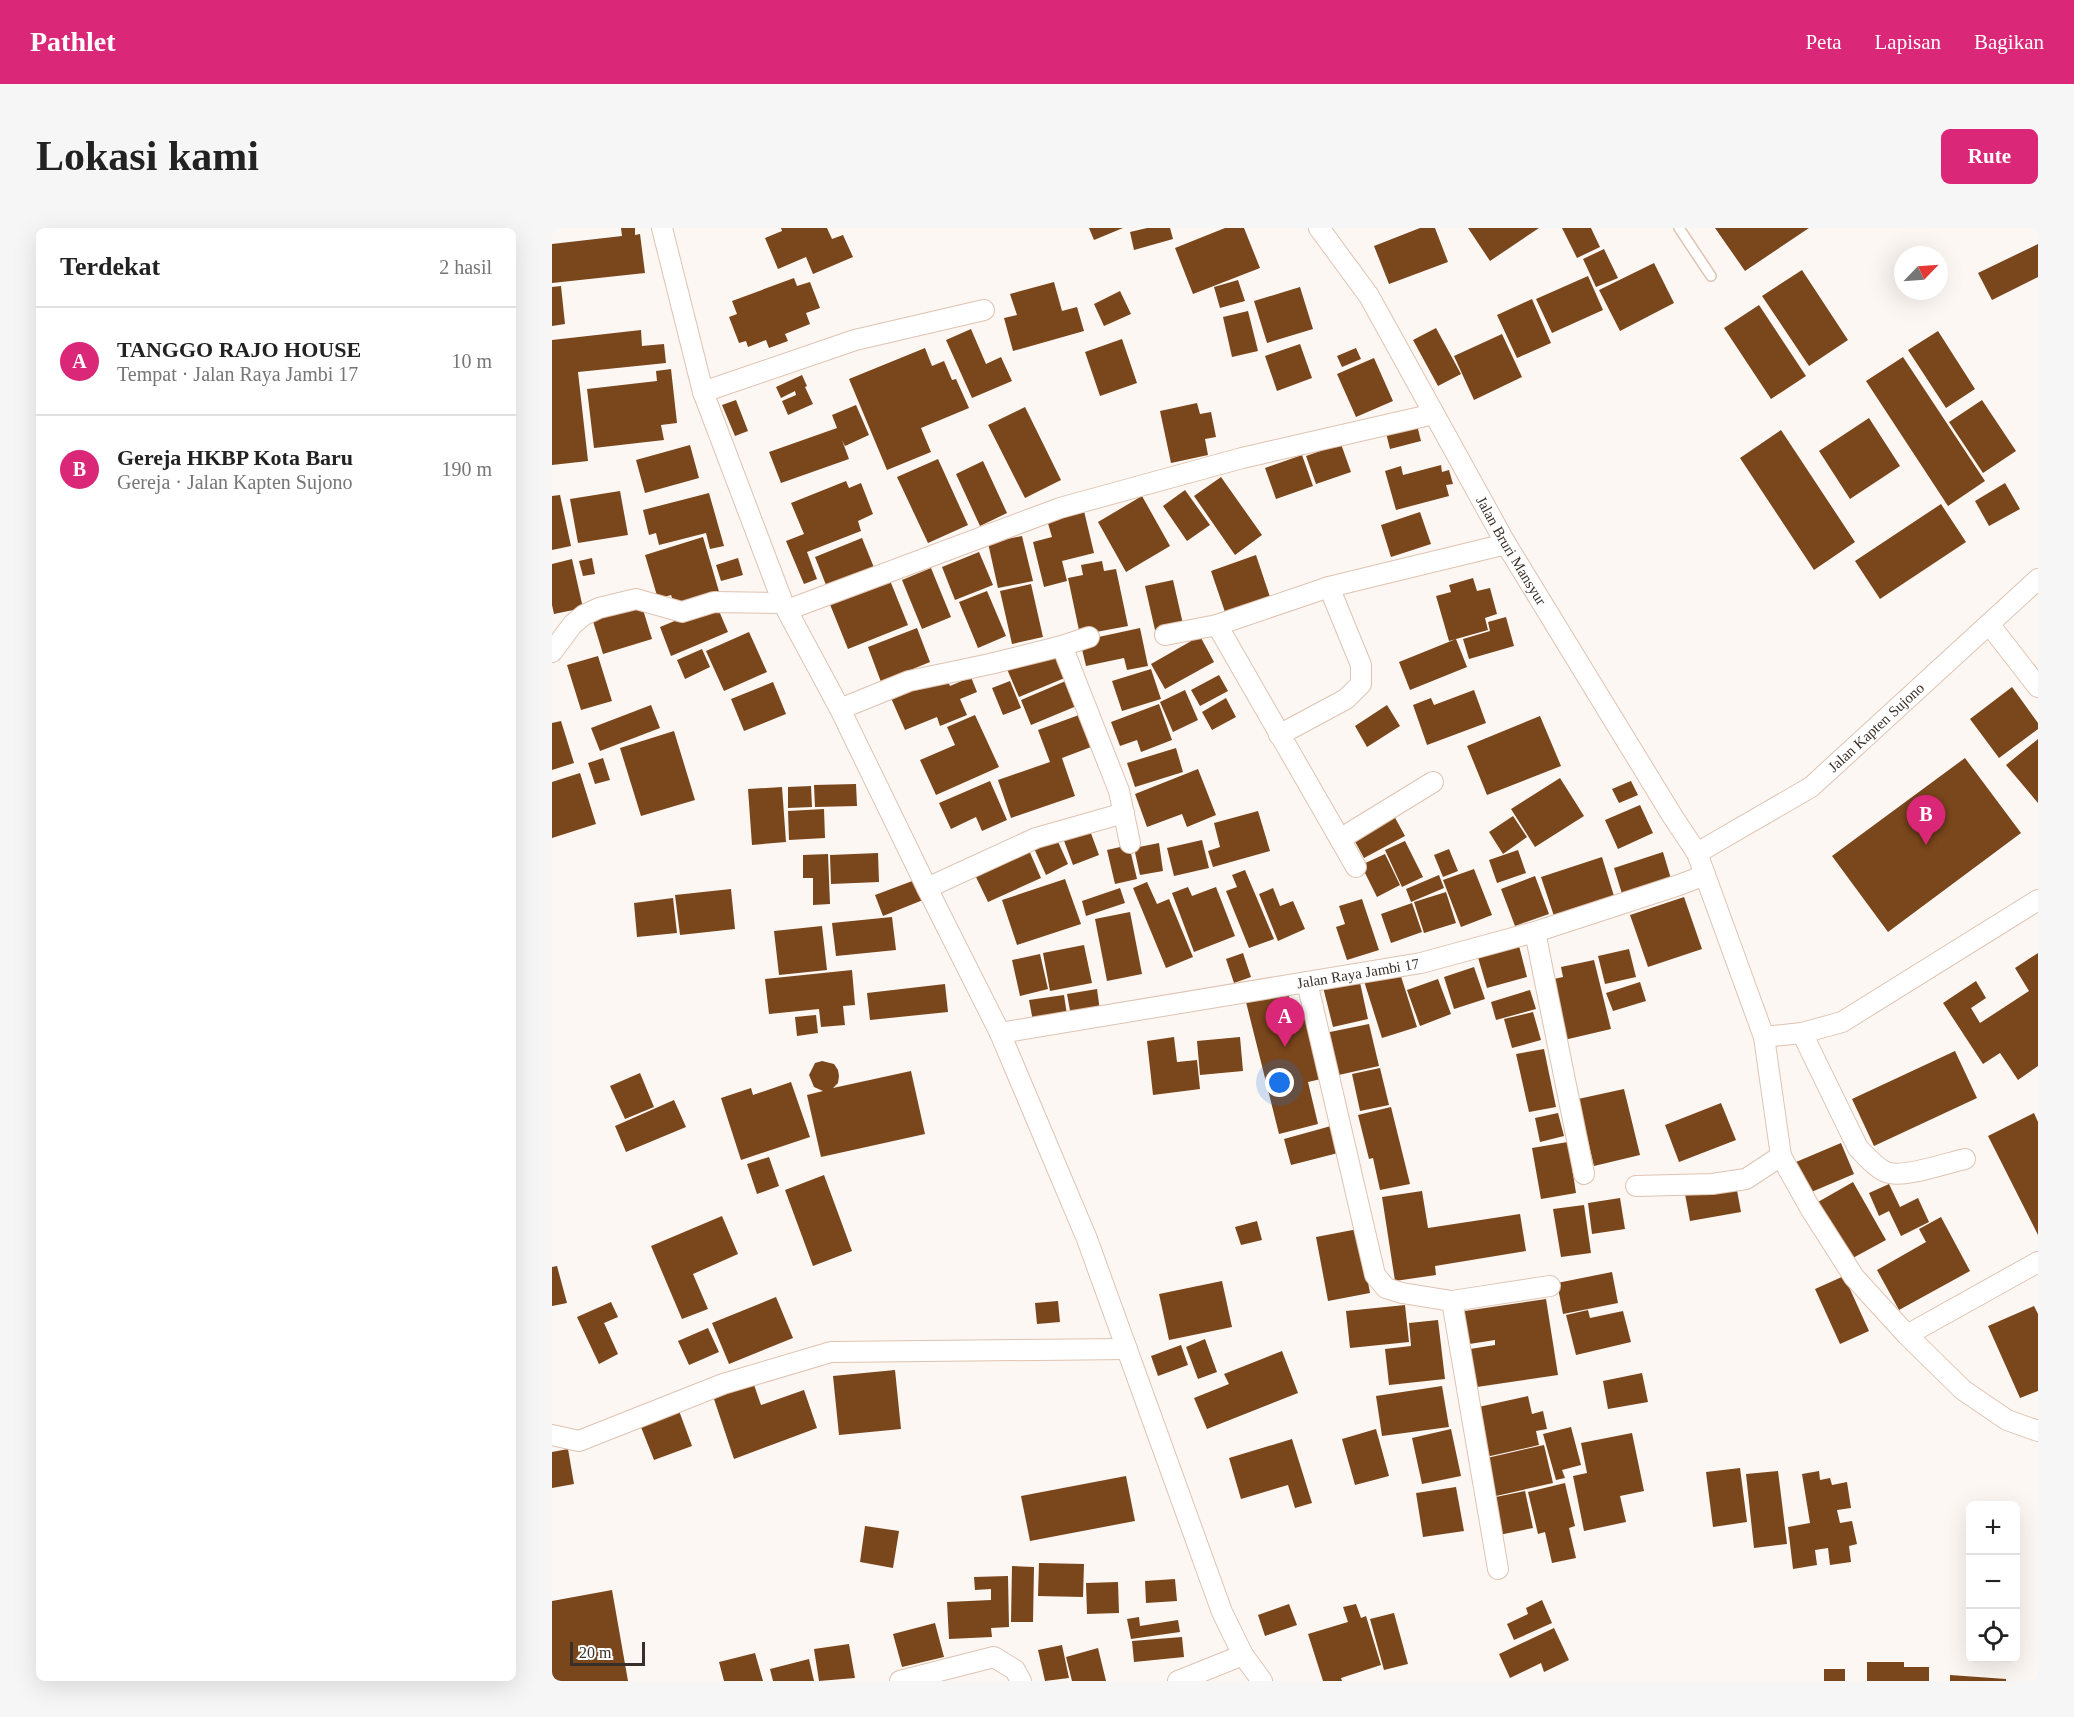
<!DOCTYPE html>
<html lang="id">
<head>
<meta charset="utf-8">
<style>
  :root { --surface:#fff; --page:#f6f6f6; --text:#222; --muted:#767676; --line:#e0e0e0; --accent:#db2777 }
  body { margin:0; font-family:"Times New Roman",serif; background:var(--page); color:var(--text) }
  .controls { position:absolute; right:18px; bottom:18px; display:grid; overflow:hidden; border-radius:9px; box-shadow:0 6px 24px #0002 }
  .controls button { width:54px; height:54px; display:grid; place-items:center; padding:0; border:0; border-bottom:2px solid var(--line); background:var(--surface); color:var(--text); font:30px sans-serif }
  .compass { position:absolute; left:1342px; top:18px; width:54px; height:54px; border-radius:50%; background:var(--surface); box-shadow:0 6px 24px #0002; rotate:65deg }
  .scale { position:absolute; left:18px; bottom:15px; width:75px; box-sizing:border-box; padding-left:6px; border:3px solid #3a2f28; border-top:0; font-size:16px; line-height:21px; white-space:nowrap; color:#3a2f28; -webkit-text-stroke:4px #fff; paint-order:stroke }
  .you { position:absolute; left:728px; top:855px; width:21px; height:21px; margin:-15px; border:4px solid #fff; border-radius:50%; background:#1a73e8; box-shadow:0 0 0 9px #1a73e833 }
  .badge { display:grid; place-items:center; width:39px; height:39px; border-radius:50%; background:var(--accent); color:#fff; font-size:20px; font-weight:700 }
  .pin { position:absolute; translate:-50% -50px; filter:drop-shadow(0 2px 3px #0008) }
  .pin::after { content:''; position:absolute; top:32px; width:21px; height:18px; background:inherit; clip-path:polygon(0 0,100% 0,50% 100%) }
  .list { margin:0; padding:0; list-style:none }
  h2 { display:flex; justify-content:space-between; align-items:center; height:78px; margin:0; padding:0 24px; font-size:26px }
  h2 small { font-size:20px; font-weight:400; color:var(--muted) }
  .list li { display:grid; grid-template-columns:39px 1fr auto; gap:18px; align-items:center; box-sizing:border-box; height:108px; padding:0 24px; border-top:2px solid var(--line) }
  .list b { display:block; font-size:22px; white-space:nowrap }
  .list p { margin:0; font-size:20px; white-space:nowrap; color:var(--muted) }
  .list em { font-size:20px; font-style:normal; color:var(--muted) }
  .icon { flex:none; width:33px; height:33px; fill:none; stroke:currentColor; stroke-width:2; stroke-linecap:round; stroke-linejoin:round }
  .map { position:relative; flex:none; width:1486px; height:1453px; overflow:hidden; border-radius:9px }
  header { display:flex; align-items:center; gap:36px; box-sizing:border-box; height:84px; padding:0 30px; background:var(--accent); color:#fff }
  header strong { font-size:28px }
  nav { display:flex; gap:33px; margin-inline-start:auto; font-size:21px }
  .intro { display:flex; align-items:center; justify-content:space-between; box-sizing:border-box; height:144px; padding:0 36px }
  h1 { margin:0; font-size:42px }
  .button { padding:15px 27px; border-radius:9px; background:var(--accent); color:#fff; font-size:21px; font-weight:700 }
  main { display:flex; gap:36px; padding:0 36px }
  aside { flex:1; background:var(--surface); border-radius:9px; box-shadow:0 6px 24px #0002 }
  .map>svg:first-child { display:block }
  .building { fill:#7a461b }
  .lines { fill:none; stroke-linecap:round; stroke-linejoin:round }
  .service-casing { stroke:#dec3b1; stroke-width:12 }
  .minor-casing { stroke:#dec3b1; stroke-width:22 }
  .service { stroke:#fff; stroke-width:9 }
  .minor { stroke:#fff; stroke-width:20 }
  .labels { text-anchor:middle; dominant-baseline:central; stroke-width:6; stroke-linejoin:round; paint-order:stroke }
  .street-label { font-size:15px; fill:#3a2f28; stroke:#fff }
</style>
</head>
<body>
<header>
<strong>Pathlet</strong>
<nav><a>Peta</a><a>Lapisan</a><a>Bagikan</a></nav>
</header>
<div class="intro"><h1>Lokasi kami</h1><a class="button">Rute</a></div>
<main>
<aside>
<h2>Terdekat<small>2 hasil</small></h2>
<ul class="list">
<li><span class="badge">A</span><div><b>TANGGO RAJO HOUSE</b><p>Tempat · Jalan Raya Jambi 17</p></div><em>10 m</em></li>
<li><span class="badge">B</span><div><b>Gereja HKBP Kota Baru</b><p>Gereja · Jalan Kapten Sujono</p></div><em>190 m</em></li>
</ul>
</aside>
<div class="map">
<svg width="1486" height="1453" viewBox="0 0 1486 1453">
  <rect width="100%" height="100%" fill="#fdf7f3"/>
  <path class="building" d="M69,0H83V7L88,6L93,45L0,55V16L70,8Z
    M229,0H275L280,11L291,7L301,29L261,46L254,29L226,41L213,10L230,3Z
    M537,0H571L542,12Z
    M595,0H618L621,11L582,22L578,4Z
    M673,0H692L708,40L641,66L623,20Z
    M868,0H883L896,34L837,56L822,18Z
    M916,0H987L938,33Z
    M1010,0H1039L1048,19L1025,30Z
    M1163,0H1257L1193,43Z
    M1486,16V49L1440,72L1426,45Z
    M1052,21L1066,50L1044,59L1031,31Z
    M1102,35L1122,75L1068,103L1047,62Z
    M1250,42L1296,112L1257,138L1210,68Z
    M1036,48L1051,82L1000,105L984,71Z
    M242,50L245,58L258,54L268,80L254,85L258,96L233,106L236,113L217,120L214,112L196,119L194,113L187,115L177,89L185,86L180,73Z
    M686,52L693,73L668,80L662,59Z
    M502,54L510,83L525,79L532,103L461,123L452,90L465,87L458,66Z
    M9,58L13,96L0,98V59Z
    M748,59L761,101L715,115L702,73Z
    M568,63L579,86L552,98L542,76Z
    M980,71L999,115L965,130L945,87Z
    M1207,77L1254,148L1219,171L1172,100Z
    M696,83L706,123L680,129L671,89Z
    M884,100L909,146L886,158L861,112Z
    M419,101L434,136L449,129L460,153L420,170L394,112Z
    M89,102L90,118L112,116L114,135L26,144L36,233L0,237V112Z
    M1386,103L1423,161L1394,180L1356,122Z
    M950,106L970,149L922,172L902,128Z
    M570,111L585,155L548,168L533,124Z
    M748,116L760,150L725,163L713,128Z
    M373,120L380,138L392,133L400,152L404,151L417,180L369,200L379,224L335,242L297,151Z
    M804,120L809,131L790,139L785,128Z
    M1351,129L1433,253L1396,278L1314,153Z
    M822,130L841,173L804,189L785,146Z
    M119,141L125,195L109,197L112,212L42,220L35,161L105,153L104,143Z
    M250,147L255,158L253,159L261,176L236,187L230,173L244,167L243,163L229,170L224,159Z
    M184,172L196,203L183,208L170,177Z
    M1430,172L1464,223L1431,245L1397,194Z
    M645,175L648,186L659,184L664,209L653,211L656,227L619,235L608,183Z
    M304,177L317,207L293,218L290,212L297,231L229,255L217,224L285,200L280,187Z
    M473,179L509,252L473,270L436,197Z
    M1317,190L1348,238L1298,271L1267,223Z
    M864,193L869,213L838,221L833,201Z
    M1229,202L1303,314L1262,342L1188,230Z
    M789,216L799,244L764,256L754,228Z
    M138,217L147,250L93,265L84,232Z
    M750,227L761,258L724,271L713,240Z
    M386,231L416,297L376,315L345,249Z
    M431,233L455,285L428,298L404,246Z
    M889,237L890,244L897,242L901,256L894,257L897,268L844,282L833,243L849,238L851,247Z
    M669,249L710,307L683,327L642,268Z
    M294,253L297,260L309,255L321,286L306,293L309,303L255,324L265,351L252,356L234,313L252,306L239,275Z
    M1453,255L1468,281L1437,298L1423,273Z
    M633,262L658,297L635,313L611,278Z
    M68,263L76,307L26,315L18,271Z
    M157,265L172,318L158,321L154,305L107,317L104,305L97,307L91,282Z
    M8,267L19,318L0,322V268Z
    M590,268L618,318L574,344L546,294Z
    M1389,276L1414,314L1328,371L1303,333Z
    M532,283L542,325L510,333L515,353L492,359L481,314L500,309L495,292Z
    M868,284L879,316L839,329L829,297Z
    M470,308L481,353L446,360L436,315Z
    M151,309L168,367L124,381L119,367L106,371L93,327Z
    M310,310L323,342L276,362L263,329Z
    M427,324L441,357L403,372L390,339Z
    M704,327L719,372L674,387L659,343Z
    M40,330L43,346L31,348L27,333Z
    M186,330L191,347L169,353L164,337Z
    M20,331L31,380L2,386L0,377V336Z
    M550,333L552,343L564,341L576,398L528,407L516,350L531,347L529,337Z
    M379,340L399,389L370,401L350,352Z
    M337,350L356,397L296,421L277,374Z
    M921,350L925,363L938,360L945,386L933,390L936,402L897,413L884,368L899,364L897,357Z
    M621,352L631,396L603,402L593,358Z
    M479,356L491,409L460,416L448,363Z
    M435,363L454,408L426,420L407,374Z
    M89,375L100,411L51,426L40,390Z
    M164,376L176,404L119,428L108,399Z
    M954,389L962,418L917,431L911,411L938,403L936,394Z
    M365,400L378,434L329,454L316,419Z
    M588,400L596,438L575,442L572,430L534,438L528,413Z
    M197,404L215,444L172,463L154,423Z
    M648,408L662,434L613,461L599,436Z
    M904,411L915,439L858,462L847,434Z
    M150,421L158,439L133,451L125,432Z
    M503,421L515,449L467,469L455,441Z
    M46,428L60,473L29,482L15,437Z
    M599,441L609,471L570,483L560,453Z
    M393,447L398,458L419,449L425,464L408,471L415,487L388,498L385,489L353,502L339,470Z
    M667,447L676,463L648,478L639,462Z
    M516,452L527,477L479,497L469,472Z
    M458,453L469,480L451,487L440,460Z
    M221,454L234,486L192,503L179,471Z
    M1460,459L1486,495V501L1447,530L1418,491Z
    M633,462L646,492L621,504L608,474Z
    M922,462L934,495L875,517L861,477L879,470L882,477Z
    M674,470L684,489L660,502L650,484Z
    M607,476L620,512L589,524L585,512L568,518L559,494Z
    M99,477L108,500L48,523L39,500Z
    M835,477L848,498L815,519L803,498Z
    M423,487L447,539L384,567L368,532L403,517L395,499Z
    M527,487L539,519L510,530L523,568L459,590L446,552L498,534L486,502Z
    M988,488L1009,538L935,567L915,518Z
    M9,493L22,535L0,542V495Z
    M122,503L143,572L89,588L68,520Z
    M1486,511V575L1454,537Z
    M624,520L631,544L583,559L575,535Z
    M51,530L58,552L43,556L36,535Z
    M1413,530L1469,605L1336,704L1280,628Z
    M646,541L664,587L635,599L630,586L595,599L583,566Z
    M28,545L44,596L0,610V554Z
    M1008,550L1032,588L983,619L959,581Z
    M438,553L455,592L430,603L424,589L399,601L387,575Z
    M1079,553L1086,567L1067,575L1060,561Z
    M304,556L305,578L263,579L262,557Z
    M259,558L260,579L236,580V559Z
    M230,559L234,614L200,617L196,561Z
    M1088,577L1101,605L1066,621L1053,592Z
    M272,581L273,610L237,612L236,583Z
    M706,583L718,623L661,639L656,623L668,619L662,595Z
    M841,586L853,608L812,630L800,608Z
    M961,588L975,609L951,626L937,604Z
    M537,600L547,627L521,637L511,610Z
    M503,607L516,636L494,647L481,618Z
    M650,612L657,640L622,648L615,620Z
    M853,613L871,649L850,659L833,622Z
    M607,615L611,643L588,647L582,620Z
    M577,617L585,651L563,656L555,622Z
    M476,620L489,650L436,674L422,645Z
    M897,621L906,643L891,649L882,627Z
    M966,622L974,645L945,655L937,632Z
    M1111,624L1120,654L1071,669L1062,640Z
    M326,625L327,654L279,656L278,627Z
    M276,626L278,676L261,677V650H251V627Z
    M833,626L848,657L825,669L809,637Z
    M1050,629L1062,668L1002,688L989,649Z
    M922,641L940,687L909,699L891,652Z
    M693,642L722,711L697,720L674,663L685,659L680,647Z
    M887,647L892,660L859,674L854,661Z
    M983,648L997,686L963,698L949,661Z
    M513,651L529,696L465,717L450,672Z
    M363,652L371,672L331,688L323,667Z
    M595,654L605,676L617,671L641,729L614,740L581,660Z
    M636,659L640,668L664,659L683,708L642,724L620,665Z
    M568,660L573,675L534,688L530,673Z
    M721,660L728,678L741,673L753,701L726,713L707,666Z
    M179,661L183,701L128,707L123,667Z
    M894,664L904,695L872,705L862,674Z
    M1132,669L1150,721L1096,739L1078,687Z
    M121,670L125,705L85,709L82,675Z
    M810,671L827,722L795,732L784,699L793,696L787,678Z
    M860,675L870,704L839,715L829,686Z
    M578,684L590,746L555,753L543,691Z
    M340,689L344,722L284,728L280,695Z
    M270,698L275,742L227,747L222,703Z
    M966,714L975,749L935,760L925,726Z
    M532,717L540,755L498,763L491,725Z
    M1077,721L1084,749L1053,756L1046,728Z
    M691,725L699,749L682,755L674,731Z
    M1486,725V838L1466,852L1448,825L1431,836L1391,775L1424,753L1434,770L1419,780L1428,795L1477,763L1463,740Z
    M488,726L496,761L468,768L460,732Z
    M1042,732L1059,801L1012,812L997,752L1011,749L1009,739Z
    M922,739L933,771L902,781L892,749Z
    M300,742L303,777L291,778L293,797L269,799L267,781L217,786L213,751Z
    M847,742L865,799L830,810L812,753Z
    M807,750L816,791L781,799L771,759Z
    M886,751L899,786L868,798L855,762Z
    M1088,754L1094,773L1061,783L1054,765Z
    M393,756L396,784L318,792L315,765Z
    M545,761L548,783L519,788L515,766Z
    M978,762L984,781L944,792L939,774Z
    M736,764L741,787L753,784L769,851L756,854L766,896L727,906L694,774Z
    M512,767L515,787L481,793L477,772Z
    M981,784L989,812L960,820L952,791Z
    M264,787L266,805L245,808L243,789Z
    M817,796L827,838L782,848L773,805Z
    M622,809L625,834L645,832L648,861L601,867L595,813Z
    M688,809L691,843L648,847L645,813Z
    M992,821L1004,879L977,884L964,826Z
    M1403,823L1425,870L1322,918L1300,871Z
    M270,833L282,836L286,842L287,848L286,855L281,860L359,843L373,906L269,929L255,867L271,863L262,859L257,847L263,835Z
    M828,840L837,877L808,883L800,846Z
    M88,845L102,879L73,891L58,858Z
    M239,854L258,909L189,932L169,870L199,860L201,867Z
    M1072,861L1088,927L1042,938L1026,871Z
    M122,872L134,899L74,924L63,898Z
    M1169,875L1184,912L1127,934L1113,897Z
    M839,879L858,956L828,962L821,930L817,931L806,887Z
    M1006,885L1012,908L988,914L983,890Z
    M1482,885L1486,894V1007L1436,908Z
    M779,898L786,925L739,937L732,911Z
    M1016,914L1024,965L989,971L980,920Z
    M1289,915L1302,946L1257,965L1244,934Z
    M217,929L227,958L205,966L195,936Z
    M272,947L300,1023L261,1038L233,962Z
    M1301,954L1334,1012L1299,1031L1266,974Z
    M1337,956L1348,979L1366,970L1377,994L1349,1008L1337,983L1327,988L1317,965Z
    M1184,957L1189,984L1138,993L1133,966Z
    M870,963L876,1000L968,986L974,1023L883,1038L884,1047L843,1053L830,969Z
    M1068,970L1073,1001L1040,1006L1036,975Z
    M1032,977L1039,1025L1009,1029L1001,981Z
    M170,988L186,1026L141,1046L156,1081L130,1091L99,1018Z
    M1389,989L1418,1043L1347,1082L1325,1042L1374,1014L1367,1001Z
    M705,993L710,1012L689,1017L683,999Z
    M806,1001L818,1065L776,1073L764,1009Z
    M5,1038L15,1075L0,1078V1039Z
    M1060,1044L1066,1075L1011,1086L1005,1055Z
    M1292,1048L1317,1103L1288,1116L1263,1061Z
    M670,1053L680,1099L617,1112L607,1066Z
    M224,1069L241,1110L177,1136L160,1095Z
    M994,1071L1006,1147L918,1160L912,1122L943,1117V1112L911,1117L906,1084Z
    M506,1073L508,1094L485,1096L483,1075Z
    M59,1074L66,1089L52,1095L66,1126L47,1136L25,1089Z
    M853,1077L857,1114L798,1120L794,1083Z
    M1482,1078L1486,1086V1163L1468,1170L1436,1098Z
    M1036,1082L1038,1090L1071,1083L1079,1114L1024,1127L1014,1087Z
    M886,1092L893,1151L837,1157L833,1121L859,1118L857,1095Z
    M156,1100L167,1124L137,1137L126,1113Z
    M653,1111L665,1144L646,1151L634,1119Z
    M629,1117L636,1137L606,1148L599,1128Z
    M730,1123L746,1165L655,1201L642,1170L677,1156L672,1146Z
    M343,1142L349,1201L287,1207L281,1148Z
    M1090,1145L1096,1174L1056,1181L1051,1153Z
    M200,1151L209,1177L252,1162L265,1200L182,1231L160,1165Z
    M890,1158L897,1199L830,1208L824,1168Z
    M976,1168L980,1186L991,1183L995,1201L984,1203L987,1217L934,1229L922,1180Z
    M126,1180L140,1218L102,1232L87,1194Z
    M1019,1199L1029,1237L1010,1242L1013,1250L1004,1252L991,1206Z
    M824,1201L837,1248L803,1257L790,1211Z
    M899,1201L909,1248L870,1256L860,1210Z
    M1080,1205L1092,1263L1068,1268L1074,1294L1032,1303L1021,1248L1035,1245L1029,1215Z
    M740,1211L760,1275L743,1280L736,1257L689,1271L677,1230Z
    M992,1217L1001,1255L944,1268L935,1230Z
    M16,1221L22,1256L0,1260V1224Z
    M1188,1240L1195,1294L1161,1299L1154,1244Z
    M1226,1243L1235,1316L1202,1320L1194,1246Z
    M1267,1243L1268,1252L1278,1250L1280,1257L1295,1254L1299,1280L1285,1282L1288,1295L1300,1293L1305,1316L1297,1318L1299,1334L1278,1337L1276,1320L1263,1322L1265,1337L1241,1341L1236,1299L1258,1295L1250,1246Z
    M574,1248L583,1293L478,1313L469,1268Z
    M1013,1255L1023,1298L1017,1300L1024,1330L1000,1335L993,1304L986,1306L976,1264Z
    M904,1259L912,1303L871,1309L864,1265Z
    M973,1263L981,1300L947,1307L939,1270Z
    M313,1298L347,1303L341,1340L308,1334Z
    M487,1335L532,1336L531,1369L486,1368Z
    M460,1338L482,1339L481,1394H459Z
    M456,1348L457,1399L439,1400L440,1409L397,1411L395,1374L439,1372V1361L423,1362L422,1349Z
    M623,1351L625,1373L594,1375L593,1353Z
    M566,1354L567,1385L535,1386L534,1355Z
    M60,1362L76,1453H0V1373Z
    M990,1372L1000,1395L962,1412L955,1396L976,1386L974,1380Z
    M737,1376L745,1397L713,1408L706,1387Z
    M804,1376L809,1390L814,1388L829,1437L789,1450L790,1453H771L756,1406L796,1394L791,1379Z
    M842,1385L856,1436L832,1442L818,1391Z
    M587,1389L588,1398L626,1392L628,1404L579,1411L575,1391Z
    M383,1395L392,1429L350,1439L341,1406Z
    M1002,1400L1017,1432L992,1444L989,1435L958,1450L947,1426Z
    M630,1409L632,1429L582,1434L580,1413Z
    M297,1416L303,1450L267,1453L262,1421Z
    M510,1417L517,1450L493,1453L486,1422Z
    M546,1420L554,1453H520L514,1429Z
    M203,1425L211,1453H172L167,1434Z
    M257,1431L262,1453H221L218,1441Z
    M1315,1434H1352V1439H1377V1453H1315Z
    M1272,1441H1293V1453H1272Z
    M1398,1447L1454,1451V1453H1398Z"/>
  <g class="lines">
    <g class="service-casing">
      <path id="service" d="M1127,0L1159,48"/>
    </g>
    <g class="minor-casing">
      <g id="minor">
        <path d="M110,0L151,164L231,375L288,481L375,660L448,805L535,1011L670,1384L691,1427L710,1453"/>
        <path id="s1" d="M767,0L817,68L954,316L1121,589L1145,625L1212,809L1229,928L1258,980L1302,1049L1355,1107L1411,1162L1455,1192L1486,1203"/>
        <path d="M151,164L303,112L432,82"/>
        <path d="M235,382L508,280L690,230L882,186"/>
        <path d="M1437,396L1486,459"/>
        <path d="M665,397L804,639"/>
        <path d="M613,407L665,397L777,359L954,316"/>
        <path d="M510,418L567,563L578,615"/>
        <path d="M0,424L21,396L32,387L47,380L84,371L130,384L162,374L231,375"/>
        <path d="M288,481L357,453L438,436L510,418L537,409"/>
        <path d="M727,507L794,471L809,456V437L777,359"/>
        <path d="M788,611L881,554"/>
        <path id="s2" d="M1145,625L1259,559L1486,351"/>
        <path d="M375,660L484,610L572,585"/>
        <path d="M983,704L1032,946"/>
        <path d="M755,754L823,1047L834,1060L850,1065L900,1073L998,1058"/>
        <path id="s3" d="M448,805L869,735L983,704L1127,657L1153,647"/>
        <path d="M1250,805L1306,920C1314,928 1324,940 1334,944C1351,951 1394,935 1413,931"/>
        <path d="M1212,809L1250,805L1290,794L1486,672"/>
        <path d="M1084,958L1160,956L1194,951L1229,928"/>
        <path d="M900,1073L946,1341"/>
        <path d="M1355,1107L1486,1034"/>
        <path d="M0,1207L27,1213L171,1156L279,1124L575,1121"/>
        <path d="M348,1453L442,1429L463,1442L469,1453"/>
        <path d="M626,1453L691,1427"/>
      </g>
    </g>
    <use href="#service" class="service"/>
    <use href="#minor" class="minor"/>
  </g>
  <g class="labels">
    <g class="street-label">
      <text stroke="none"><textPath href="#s1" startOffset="376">Jalan Bruri Mansyur</textPath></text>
      <text stroke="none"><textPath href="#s2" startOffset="220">Jalan Kapten Sujono</textPath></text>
      <text stroke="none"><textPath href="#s3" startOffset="363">Jalan Raya Jambi 17</textPath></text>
    </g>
  </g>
</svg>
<div class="controls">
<button>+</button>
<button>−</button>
<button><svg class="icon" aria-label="locate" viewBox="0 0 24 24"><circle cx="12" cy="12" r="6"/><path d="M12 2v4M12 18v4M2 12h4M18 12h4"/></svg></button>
</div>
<svg class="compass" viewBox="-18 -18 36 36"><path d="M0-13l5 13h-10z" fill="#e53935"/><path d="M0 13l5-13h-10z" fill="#767676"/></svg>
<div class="scale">20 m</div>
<div class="you"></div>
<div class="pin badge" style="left:733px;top:819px">A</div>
<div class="pin badge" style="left:1374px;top:617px">B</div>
</div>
</main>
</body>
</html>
